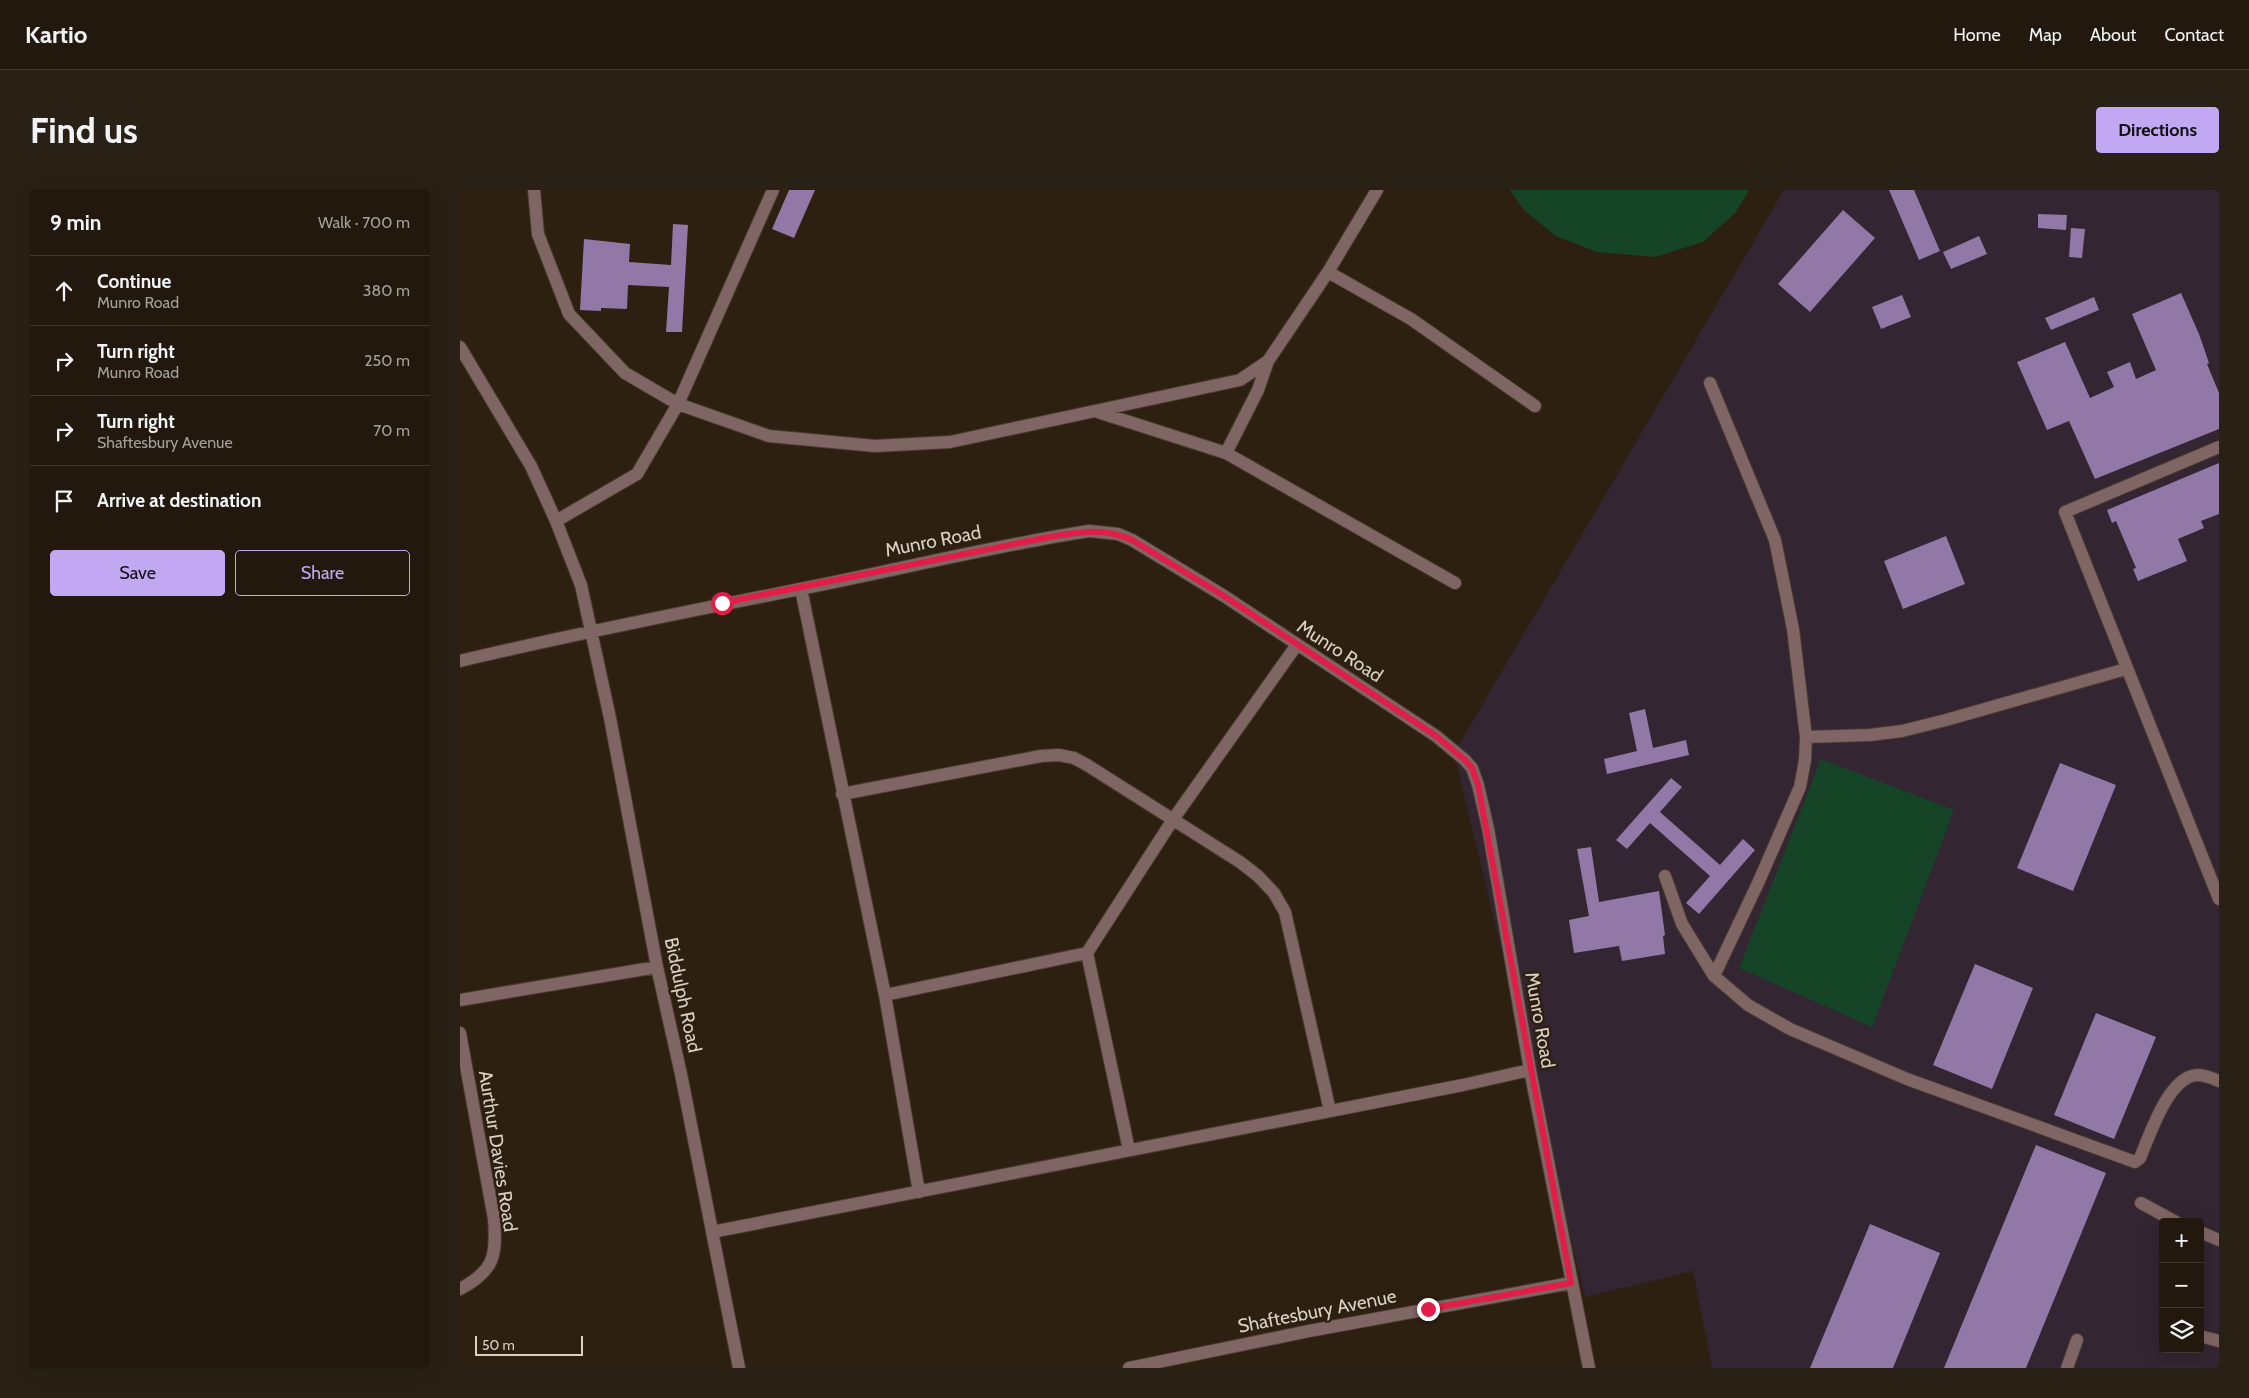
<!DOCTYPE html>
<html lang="en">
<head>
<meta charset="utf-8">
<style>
  :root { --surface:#22180d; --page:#2a2116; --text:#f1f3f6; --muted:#a2a09d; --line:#3f372e; --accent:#c2a8f2 }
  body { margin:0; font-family:Cabin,sans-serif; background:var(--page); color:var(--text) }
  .controls { position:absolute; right:15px; bottom:15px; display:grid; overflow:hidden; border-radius:5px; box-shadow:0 5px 20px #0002 }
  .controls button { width:45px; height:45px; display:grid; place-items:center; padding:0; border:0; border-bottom:1px solid var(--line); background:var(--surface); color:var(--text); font:25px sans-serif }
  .scale { position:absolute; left:15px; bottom:12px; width:108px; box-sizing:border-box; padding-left:5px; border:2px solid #d9d0c6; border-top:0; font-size:14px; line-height:18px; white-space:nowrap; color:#d9d0c6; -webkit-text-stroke:4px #2e2011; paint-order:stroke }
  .stop { position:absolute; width:15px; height:15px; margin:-11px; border:4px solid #e11d48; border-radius:50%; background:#fff }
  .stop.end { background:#e11d48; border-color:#fff; box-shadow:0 1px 5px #0008 }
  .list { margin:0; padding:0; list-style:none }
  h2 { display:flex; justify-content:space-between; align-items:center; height:65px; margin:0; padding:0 20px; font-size:21px }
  h2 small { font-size:16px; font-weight:400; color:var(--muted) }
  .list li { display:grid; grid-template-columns:32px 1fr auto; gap:15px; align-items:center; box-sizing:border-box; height:70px; padding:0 20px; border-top:1px solid var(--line) }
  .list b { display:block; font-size:19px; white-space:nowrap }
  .list p { margin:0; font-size:16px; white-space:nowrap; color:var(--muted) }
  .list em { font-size:16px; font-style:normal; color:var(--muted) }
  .actions { display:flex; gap:10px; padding:15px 20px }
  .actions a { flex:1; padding:11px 0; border:1px solid var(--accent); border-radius:5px; text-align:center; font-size:18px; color:var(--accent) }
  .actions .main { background:var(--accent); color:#111 }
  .icon { flex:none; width:28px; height:28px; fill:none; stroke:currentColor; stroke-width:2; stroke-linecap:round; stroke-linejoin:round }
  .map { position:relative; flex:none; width:1759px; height:1178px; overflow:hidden; border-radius:5px }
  header { display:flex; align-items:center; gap:30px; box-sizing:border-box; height:70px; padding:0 25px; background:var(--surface); border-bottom:1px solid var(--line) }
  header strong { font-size:24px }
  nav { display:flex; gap:28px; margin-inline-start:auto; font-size:18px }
  .intro { display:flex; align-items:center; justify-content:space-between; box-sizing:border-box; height:120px; padding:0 30px }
  h1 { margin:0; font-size:35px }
  .button { padding:12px 22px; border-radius:5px; background:var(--accent); color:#111; font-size:18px; font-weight:700 }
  main { display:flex; gap:30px; padding:0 30px }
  aside { flex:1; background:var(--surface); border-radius:5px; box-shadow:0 5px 20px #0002 }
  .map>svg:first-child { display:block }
  .industrial { fill:#332532; fill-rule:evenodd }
  .green { fill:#154526 }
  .building { fill:#9178a7 }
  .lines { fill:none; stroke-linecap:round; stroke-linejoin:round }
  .minor-casing { stroke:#493c2e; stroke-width:14 }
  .minor { stroke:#7f6564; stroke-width:12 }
  .route { stroke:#e11d48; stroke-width:6 }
  .labels { text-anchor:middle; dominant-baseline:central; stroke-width:5; stroke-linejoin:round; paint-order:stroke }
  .street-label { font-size:19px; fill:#d9d0c6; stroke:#2e2011 }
</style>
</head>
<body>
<header>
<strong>Kartio</strong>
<nav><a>Home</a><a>Map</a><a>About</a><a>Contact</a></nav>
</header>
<div class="intro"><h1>Find us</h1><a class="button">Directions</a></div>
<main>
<aside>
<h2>9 min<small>Walk · 700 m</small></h2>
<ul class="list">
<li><svg class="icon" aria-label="ahead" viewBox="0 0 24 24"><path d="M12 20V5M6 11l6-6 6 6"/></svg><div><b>Continue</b><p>Munro Road</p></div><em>380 m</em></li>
<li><svg class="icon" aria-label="right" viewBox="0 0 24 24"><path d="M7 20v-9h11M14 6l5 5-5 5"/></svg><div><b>Turn right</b><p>Munro Road</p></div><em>250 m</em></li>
<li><svg class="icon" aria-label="right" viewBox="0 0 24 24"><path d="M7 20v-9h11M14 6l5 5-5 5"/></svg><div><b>Turn right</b><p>Shaftesbury Avenue</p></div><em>70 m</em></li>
<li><svg class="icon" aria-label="arrive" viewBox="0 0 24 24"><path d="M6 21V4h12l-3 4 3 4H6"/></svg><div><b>Arrive at destination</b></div></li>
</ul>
<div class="actions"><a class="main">Save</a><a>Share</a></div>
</aside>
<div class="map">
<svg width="1759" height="1178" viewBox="0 0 1759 1178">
  <rect width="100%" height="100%" fill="#2e2011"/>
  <path class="industrial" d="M1324,0H1759V1178H1252L1233,1081L1125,1107L994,563ZM1703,1032H1740V1159H1703Z"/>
  <path class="green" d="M1050,0H1289L1276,22L1243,52L1195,67L1137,62L1096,46L1064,20Z
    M1361,569L1494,620L1412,837L1279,778Z"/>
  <path class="building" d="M329,0H355L334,48L312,39Z
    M1429,0H1454L1480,61L1459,70Z
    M1383,20L1415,48L1350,122L1318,94Z
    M1578,24L1607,25L1606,40L1578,38Z
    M213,34L228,35L222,142H206L209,97L168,95L167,119L141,118V121L120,120L124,49L170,54L169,72L211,75Z
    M1611,38L1625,39L1622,68L1609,67Z
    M1519,46L1527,64L1491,79L1483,62Z
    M1721,103L1739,144L1749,173L1747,174L1759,203V239L1635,289L1609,231L1587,240L1557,172L1605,152L1630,208L1654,197L1647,182L1670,172L1676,189L1696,180L1672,124Z
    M1442,105L1451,127L1421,139L1412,117Z
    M1634,107L1639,120L1591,140L1585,128Z
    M1759,273V324L1741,331L1744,338L1718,349L1727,371L1678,391L1673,379L1676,378L1656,331L1652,333L1647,320Z
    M1486,346L1505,394L1443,419L1424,371Z
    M1185,519L1193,558L1226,550L1229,565L1147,584L1144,569L1177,561L1169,523Z
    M1600,573L1656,595L1613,701L1557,678Z
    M1211,588L1222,597L1200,622L1260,675L1283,649L1295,660L1239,724L1226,713L1250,686L1190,633L1167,659L1156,650Z
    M1131,657L1139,712L1199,701L1205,745L1203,746L1205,764L1162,771L1159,756L1114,763L1109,730L1129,726L1117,659Z
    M1515,774L1573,798L1532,899L1473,875Z
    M1636,823L1696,847L1654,949L1594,925Z
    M1576,955L1646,983L1566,1178H1484Z
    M1410,1034L1480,1063L1433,1178H1350Z"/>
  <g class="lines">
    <g class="minor-casing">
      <path id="minor" d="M74,0L78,44L109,124L165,183L218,214L177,284L96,331
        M313,0L218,214L309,246L415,256L490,252L780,190L808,171L868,82L917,0
        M868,82L951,129L1075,216
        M0,157L71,276L96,331L121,395L150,528L197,777L221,884L279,1178
        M1250,193L1315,350L1333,439L1346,547L1345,570L1340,597L1299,691L1254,786
        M638,222L766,263L995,393
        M1759,257L1605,322L1759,709
        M766,263L798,200L808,171
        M341,399L425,805L459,1002
        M0,471C113,444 226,422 340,399C437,380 532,356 629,341L658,344L672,350L764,406L976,546L1005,570L1012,578L1018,595L1028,638L1070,880L1129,1178
        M1346,547L1410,545L1442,541L1486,530L1666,479
        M382,604L581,566L599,565L614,568L627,575L780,672L798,686L814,703L825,722L870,921
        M1205,686L1222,734L1254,786L1288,815L1330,839L1447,889L1675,972L1680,968C1690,945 1708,887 1737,885C1744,885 1752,888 1759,891
        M627,763L714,628L836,456
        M425,805L627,763L669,960
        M0,810L197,777
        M0,843L34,1029C37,1066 34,1081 0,1099
        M1681,1013L1716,1032
        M252,1042L1003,895L1070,880
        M1740,1042L1759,1050
        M1740,1146L1759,1151
        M669,1178L849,1141L1111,1093
        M1607,1178L1617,1150"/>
    </g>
    <use href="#minor" class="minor"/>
  </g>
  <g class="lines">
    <path class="route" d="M262,413L589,347C619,342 644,337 672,350L764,406L976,546L1005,570L1012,578L1018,595L1111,1093L968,1119"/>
  </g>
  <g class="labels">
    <g class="street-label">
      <text transform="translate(473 351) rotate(-11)">Munro Road</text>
      <text transform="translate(880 461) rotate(33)">Munro Road</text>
      <text transform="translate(223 805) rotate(78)">Biddulph Road</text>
      <text transform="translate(1080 830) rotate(80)">Munro Road</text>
      <text transform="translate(38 961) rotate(81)">Aurthur Davies Road</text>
      <text transform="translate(857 1121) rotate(-11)">Shaftesbury Avenue</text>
    </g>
  </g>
</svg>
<div class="controls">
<button>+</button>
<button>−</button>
<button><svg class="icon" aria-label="layers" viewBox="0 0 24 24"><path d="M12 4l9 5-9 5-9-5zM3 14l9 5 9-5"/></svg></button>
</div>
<div class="scale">50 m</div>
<div class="stop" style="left:262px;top:413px"></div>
<div class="stop end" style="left:968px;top:1119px"></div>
</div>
</main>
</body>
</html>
